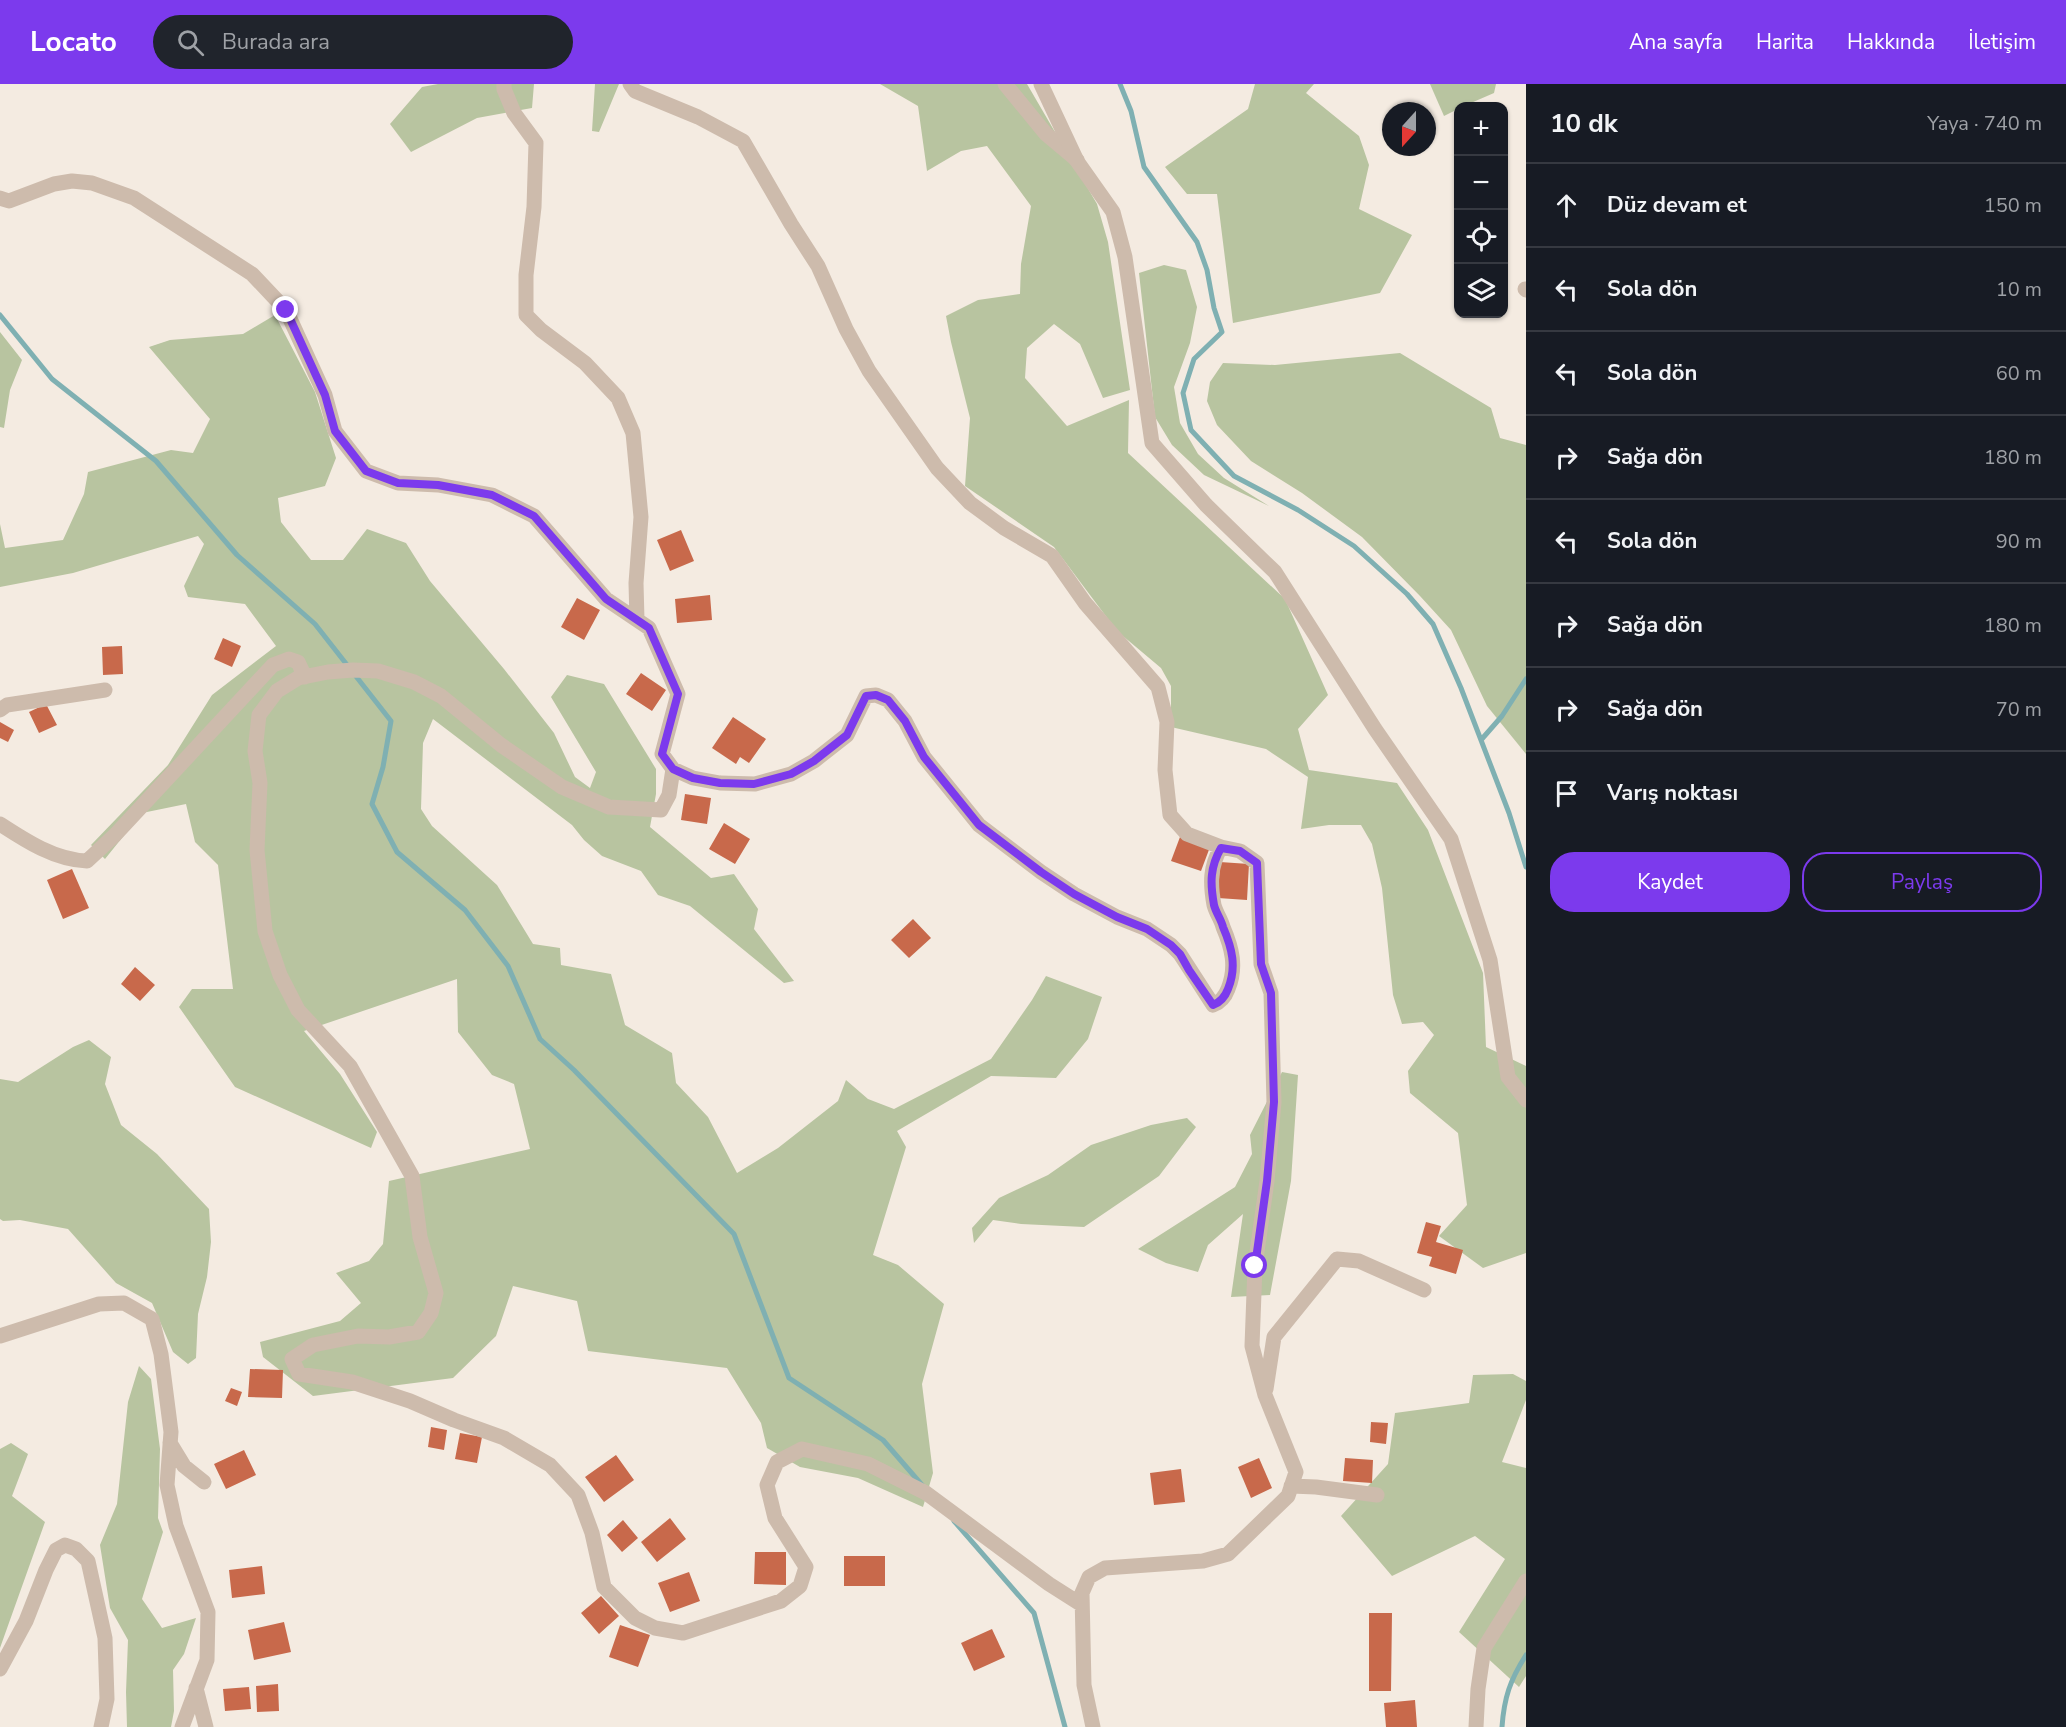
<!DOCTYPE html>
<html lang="tr">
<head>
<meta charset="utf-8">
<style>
  :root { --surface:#171b24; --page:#20242c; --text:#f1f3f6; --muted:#9ea1a6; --line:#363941; --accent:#7c3aed }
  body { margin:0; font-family:"Nunito Sans",sans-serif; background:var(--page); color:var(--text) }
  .controls { position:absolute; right:18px; top:18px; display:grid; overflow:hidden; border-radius:12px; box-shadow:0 2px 4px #0004 }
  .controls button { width:54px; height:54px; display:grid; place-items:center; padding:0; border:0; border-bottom:2px solid var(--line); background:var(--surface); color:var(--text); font:30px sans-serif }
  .compass { position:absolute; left:1382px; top:18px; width:54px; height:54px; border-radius:50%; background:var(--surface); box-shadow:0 2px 4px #0004; rotate:201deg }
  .stop { position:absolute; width:18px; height:18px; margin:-14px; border:4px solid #7c3aed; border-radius:50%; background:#fff }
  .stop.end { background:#7c3aed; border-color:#fff; box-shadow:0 2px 6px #0008 }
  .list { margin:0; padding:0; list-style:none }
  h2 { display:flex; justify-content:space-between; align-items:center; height:78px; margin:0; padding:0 24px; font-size:26px }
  h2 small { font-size:20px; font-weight:400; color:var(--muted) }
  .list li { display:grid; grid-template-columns:39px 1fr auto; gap:18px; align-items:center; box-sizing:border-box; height:84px; padding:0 24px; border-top:2px solid var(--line) }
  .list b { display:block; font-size:22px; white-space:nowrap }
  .list em { font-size:20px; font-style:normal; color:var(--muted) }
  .actions { display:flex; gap:12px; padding:18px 24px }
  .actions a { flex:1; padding:14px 0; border:2px solid var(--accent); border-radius:24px; text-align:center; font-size:21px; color:var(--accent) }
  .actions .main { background:var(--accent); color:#fff }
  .icon { flex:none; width:33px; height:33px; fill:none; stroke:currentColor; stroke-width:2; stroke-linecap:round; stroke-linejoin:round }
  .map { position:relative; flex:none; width:1526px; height:1643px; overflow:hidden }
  header { display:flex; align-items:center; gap:36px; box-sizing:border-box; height:84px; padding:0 30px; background:var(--accent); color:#fff }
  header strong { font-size:28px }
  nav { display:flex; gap:33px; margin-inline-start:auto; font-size:21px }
  .search { width:420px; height:54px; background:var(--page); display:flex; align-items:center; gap:15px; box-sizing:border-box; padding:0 21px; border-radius:33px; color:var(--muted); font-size:22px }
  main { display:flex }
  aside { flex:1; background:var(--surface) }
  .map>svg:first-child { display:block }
  .green { fill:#b8c4a0 }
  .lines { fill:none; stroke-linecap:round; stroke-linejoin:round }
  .stream { stroke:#7fb0b2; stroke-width:5 }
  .building { fill:#c8694b }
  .minor { stroke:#cdbbac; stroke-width:15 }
  .tertiary { stroke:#cdbbac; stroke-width:15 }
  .route { stroke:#7c3aed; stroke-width:8 }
</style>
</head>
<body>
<header>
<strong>Locato</strong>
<div class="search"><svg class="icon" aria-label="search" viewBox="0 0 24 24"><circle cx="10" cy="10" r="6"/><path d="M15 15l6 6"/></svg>Burada ara</div>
<nav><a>Ana sayfa</a><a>Harita</a><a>Hakkında</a><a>İletişim</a></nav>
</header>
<main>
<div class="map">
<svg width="1526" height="1643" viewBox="0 0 1526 1643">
  <rect width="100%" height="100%" fill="#f4ebe1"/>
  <path class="green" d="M438,0H534L532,24L477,34L411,68L390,40L422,3Z
    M595,0H619L599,48L592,47Z
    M880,0H1027L1097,120L1108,158L1130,306L1103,314L1080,260L1054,240L1027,264L1025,294L1067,342L1129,316L1128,369L1285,515L1328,611L1298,645L1309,686L1397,699L1428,746L1483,889L1486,963L1526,982V1169L1483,1184L1439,1152L1467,1121L1458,1049L1410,1009L1408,987L1434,951L1423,938L1402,940L1393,911L1382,804L1372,760L1361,741H1329L1301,745L1308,693L1266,665L1171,643V602L1161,584L1117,547L1054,463L965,402L970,334L951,258L946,232L978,216L1020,210L1021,180L1031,122L987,62L961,67L927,87L918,22Z
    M1255,0H1314L1306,9L1359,52L1369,81L1359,125L1412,151L1380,209L1233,239L1217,110H1187L1165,83L1248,25Z
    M1430,0H1496L1494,9L1464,22H1458V25L1444,32Z
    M1164,181L1186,186L1197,223L1190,259L1174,303L1180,339L1198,370L1224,394L1269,422L1204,391L1172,361L1155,333L1139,189Z
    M275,231L315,308L336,374L325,402L278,414L281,438L311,476H343L367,445L406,459L430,497L504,585L554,649L575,693L590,704L596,688L551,613L567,591L604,600L656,685V710L650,743L711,794L734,790L758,825L754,845L794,897L784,899L690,822L658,811L641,787L602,772L584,756L572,741L433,635L423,659L421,725L432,742L497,801L533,860L560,864L561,881L611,890L625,941L672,969L676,999L708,1033L737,1089L778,1064L838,1017L846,996L868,1015L894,1025L991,975L1032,916L1046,892L1102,913L1088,955L1056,994L991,992L897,1047L906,1063L873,1171L898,1181L944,1220L922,1300L933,1389L923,1423L858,1394L800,1383L767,1364L761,1339L727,1284L588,1267L577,1217L513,1202L496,1252L453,1294L313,1312L263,1273L260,1258L340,1237L361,1219L336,1189L369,1177L383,1160L389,1097L530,1065L514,1000L492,991L458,948L457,895L304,947L340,990L377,1048L371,1064L235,1003L179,923L192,905H233L218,781L195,758L186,720L142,729L105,775L91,761L168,681L212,611L276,562L245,520L188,513L184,502L204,460L198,452L73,489L0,503V440L5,464L63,456L84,410L88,388L171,366L193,369L210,335L149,263L170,256L243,250Z
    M0,248L22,276L10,306L4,344L0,343Z
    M1400,269L1491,324L1500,354L1526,361V670L1487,622L1451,546L1420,512L1362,453L1302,409L1251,377L1217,341L1207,317L1210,298L1223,279L1275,281Z
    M89,956L111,973L105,1000L121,1041L157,1070L209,1125L211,1158L207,1193L198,1230L196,1274L188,1280L173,1268L152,1219L116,1199L68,1145L20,1136L3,1137L0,1135V995L18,998L73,963Z
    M1282,988L1298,991L1291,1097L1270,1211L1231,1213L1243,1130L1208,1161L1198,1188L1166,1179L1138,1165L1235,1103L1252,1070L1250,1051Z
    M1187,1034L1196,1043L1159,1092L1084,1143L1021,1140L993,1136L974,1159L972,1144L999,1114L1048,1091L1091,1061L1151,1041Z
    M139,1282L151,1295L160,1365L158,1434L163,1448L142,1515L162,1544L196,1534L184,1570L173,1586L174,1627L171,1643H127L126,1608L128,1556L110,1524L100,1461L117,1420L128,1318Z
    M1513,1290L1526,1297V1316L1502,1378L1526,1384V1592L1519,1603L1459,1548L1505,1475L1475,1452L1392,1492L1341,1432L1388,1380L1395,1329L1469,1319L1473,1291Z
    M11,1359L28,1370L12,1412L45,1438L0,1564V1365Z"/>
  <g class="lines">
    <path class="stream" d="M1120,0L1131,27L1144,83L1197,158L1207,186L1214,224L1222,248L1194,275L1183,309L1191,346L1234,392L1298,426L1354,462L1407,510L1433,540L1461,604L1509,729L1526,783
      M0,231L52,295L156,377L237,471L315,540L391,637L383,683L372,720L397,768L465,826L508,882L540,955L574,986L734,1150L789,1294L883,1356L922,1401
      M1481,656L1502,632L1526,595
      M954,1437L1034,1529L1065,1643
      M1502,1643C1504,1614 1510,1596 1526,1571"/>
  </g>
  <path class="building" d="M681,446L694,477L670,487L657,456Z
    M710,511L712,536L677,539L675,515Z
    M577,514L600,526L584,556L561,543Z
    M223,554L241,562L232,583L214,575Z
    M122,562L123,590L103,591L102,563Z
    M641,589L666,606L652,627L626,610Z
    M46,620L57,641L39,649L29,628Z
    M733,633L766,655L749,679L740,673L736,680L712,664Z
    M0,638L14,646L8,658L0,654Z
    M685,710L711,714L707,740L681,736Z
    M724,739L750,755L735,780L709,765Z
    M1180,753L1210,763L1201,787L1171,777Z
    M1220,778L1249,780L1247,816L1218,814Z
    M72,785L89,824L63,835L47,796Z
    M913,835L931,854L909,874L891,856Z
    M135,883L155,901L140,917L121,900Z
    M1426,1138L1441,1142L1436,1158L1463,1166L1456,1190L1429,1182L1432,1173L1417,1169Z
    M250,1285L283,1286L282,1314L248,1313Z
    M231,1304L242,1308L237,1322L225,1317Z
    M1371,1338L1388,1339L1386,1360L1370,1358Z
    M431,1343L447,1346L444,1366L428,1363Z
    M460,1349L482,1353L477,1379L455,1375Z
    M244,1366L256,1391L226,1405L214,1380Z
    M616,1371L634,1396L604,1418L585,1393Z
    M1259,1374L1272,1404L1251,1414L1238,1383Z
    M1345,1374L1373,1376L1372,1399L1343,1397Z
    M1181,1385L1185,1418L1154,1421L1150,1389Z
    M670,1434L686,1455L657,1478L641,1458Z
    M623,1436L638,1454L622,1468L607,1451Z
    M755,1468H786V1501L754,1500Z
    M844,1472H885V1502H844Z
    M262,1482L265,1510L232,1514L229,1486Z
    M689,1488L700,1517L670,1528L658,1499Z
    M601,1512L619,1532L599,1550L581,1529Z
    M1369,1529H1392L1391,1607H1369Z
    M284,1538L291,1568L254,1576L248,1546Z
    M620,1541L650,1551L638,1583L609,1573Z
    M992,1545L1005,1573L974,1587L961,1559Z
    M278,1600L279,1627L257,1628L256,1602Z
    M249,1603L251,1625L225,1627L223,1605Z
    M1415,1616L1417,1643H1386L1384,1619Z"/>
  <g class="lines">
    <path class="minor" d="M504,0V5L514,29L536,59L534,123L526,191V231L541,246L585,279L618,314L633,349L641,433L636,499L637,536
      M630,0L635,7L698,33L743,57L791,140L818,182L846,245L869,287L937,384L970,419L1004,444L1052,472L1085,519L1158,603L1167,638L1165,686L1170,731L1187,750L1221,763
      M1005,0L1046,50L1077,76
      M0,114L9,117L54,100L72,97L92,99L134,114L252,190L286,226L325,311L335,347L366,387L398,399L438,401L492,411L534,432L606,515L649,544L678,610L662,670L673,685L693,694L720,699L755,700L791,690L814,677L847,651L866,612L876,611L888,616L905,637L924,673L979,741L1041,788L1074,810L1117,833L1147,845L1171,861L1180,870L1213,921C1221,918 1225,913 1228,905C1237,883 1232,864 1223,843C1221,835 1216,829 1214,821C1210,799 1210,783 1221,763L1240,767L1257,779L1261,880L1271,909L1274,1018L1267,1097L1255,1182L1252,1262L1265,1311L1296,1388L1288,1412L1228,1470L1203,1477L1105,1484L1089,1493L1082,1509L1084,1601L1093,1643
      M1525,205L1526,206
      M0,626L7,621L105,606
      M673,685L669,711L661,726L609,723L562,703L501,661L441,612L414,598L378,587L353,586L328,588L298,594L277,607L259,631L255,667L260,699L257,766L265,847L280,891L298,926L350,982L412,1092L420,1153L436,1209L431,1229L418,1248L389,1253L358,1252L313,1261L292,1275L299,1290L352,1298L410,1317L454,1336L504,1354L550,1381L578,1411L592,1449L604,1503L635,1534L655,1544L683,1549L781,1517L800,1502L806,1483L775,1434L767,1401L777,1378L802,1365L868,1380L926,1409L1049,1500L1082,1521
      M0,740C26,757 55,776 87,777L115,751L273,581L289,575L298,578L305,593
      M0,1252L99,1220L124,1219L152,1235L161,1270L171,1348L167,1401L176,1442L208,1528L207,1576L182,1643
      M1266,1305L1274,1253L1337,1175L1359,1177L1424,1206
      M170,1359L184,1382L204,1398
      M1291,1402L1316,1403L1377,1411
      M0,1585L26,1537L46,1486L56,1466L65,1461L76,1465L88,1477L105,1554L107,1615L101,1643
      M196,1604L206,1643"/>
    <path class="tertiary" d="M1041,0L1077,77L1113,128L1125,173L1152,359L1206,421L1275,488L1375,645L1451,755L1490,876L1508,993L1526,1016
      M1476,1643L1478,1605L1484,1564L1526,1497"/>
  </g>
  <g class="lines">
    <path class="route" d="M286,226L325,311L335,347L366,387L398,399L438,401L492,411L534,432L606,515L649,544L678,610L662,670L673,685L693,694L720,699L754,700L791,690L814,677L847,651L866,612L876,611L888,616L905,637L924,673L979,741L1041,788L1074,810L1117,833L1147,845L1171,861L1180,870L1189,886L1213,921C1221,918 1225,913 1228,905C1237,883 1232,864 1223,843C1221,835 1216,829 1214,821C1210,799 1210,783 1221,764L1240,767L1257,779L1261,880L1271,909L1274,1018L1267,1097L1255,1182"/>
  </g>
</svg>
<div class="controls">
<button>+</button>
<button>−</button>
<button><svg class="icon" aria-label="locate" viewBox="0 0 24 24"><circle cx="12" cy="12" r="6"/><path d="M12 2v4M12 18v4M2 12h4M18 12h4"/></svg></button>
<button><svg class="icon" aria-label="layers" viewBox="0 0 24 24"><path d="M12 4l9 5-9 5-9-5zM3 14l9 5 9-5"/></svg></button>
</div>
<svg class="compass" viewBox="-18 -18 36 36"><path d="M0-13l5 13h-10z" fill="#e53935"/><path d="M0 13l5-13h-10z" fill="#9ea1a6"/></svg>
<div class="stop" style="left:1255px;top:1182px"></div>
<div class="stop end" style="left:286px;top:226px"></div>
</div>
<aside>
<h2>10 dk<small>Yaya · 740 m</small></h2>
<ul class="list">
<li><svg class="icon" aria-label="ahead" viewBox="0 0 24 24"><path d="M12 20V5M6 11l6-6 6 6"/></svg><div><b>Düz devam et</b></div><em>150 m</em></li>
<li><svg class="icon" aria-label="left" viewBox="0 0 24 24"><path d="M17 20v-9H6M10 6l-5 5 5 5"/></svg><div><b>Sola dön</b></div><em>10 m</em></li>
<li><svg class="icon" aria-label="left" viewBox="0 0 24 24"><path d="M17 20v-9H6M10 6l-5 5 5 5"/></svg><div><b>Sola dön</b></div><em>60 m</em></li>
<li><svg class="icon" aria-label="right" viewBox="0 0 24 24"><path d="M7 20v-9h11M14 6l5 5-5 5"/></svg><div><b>Sağa dön</b></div><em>180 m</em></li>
<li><svg class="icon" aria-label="left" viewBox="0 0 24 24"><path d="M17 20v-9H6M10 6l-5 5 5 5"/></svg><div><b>Sola dön</b></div><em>90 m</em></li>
<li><svg class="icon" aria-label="right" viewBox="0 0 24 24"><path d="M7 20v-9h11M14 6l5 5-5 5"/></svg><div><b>Sağa dön</b></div><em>180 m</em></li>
<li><svg class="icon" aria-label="right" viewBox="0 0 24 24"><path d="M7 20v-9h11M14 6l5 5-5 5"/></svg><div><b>Sağa dön</b></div><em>70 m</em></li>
<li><svg class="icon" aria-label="arrive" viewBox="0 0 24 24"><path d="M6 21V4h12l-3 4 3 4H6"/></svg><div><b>Varış noktası</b></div></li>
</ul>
<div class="actions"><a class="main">Kaydet</a><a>Paylaş</a></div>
</aside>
</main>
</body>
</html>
